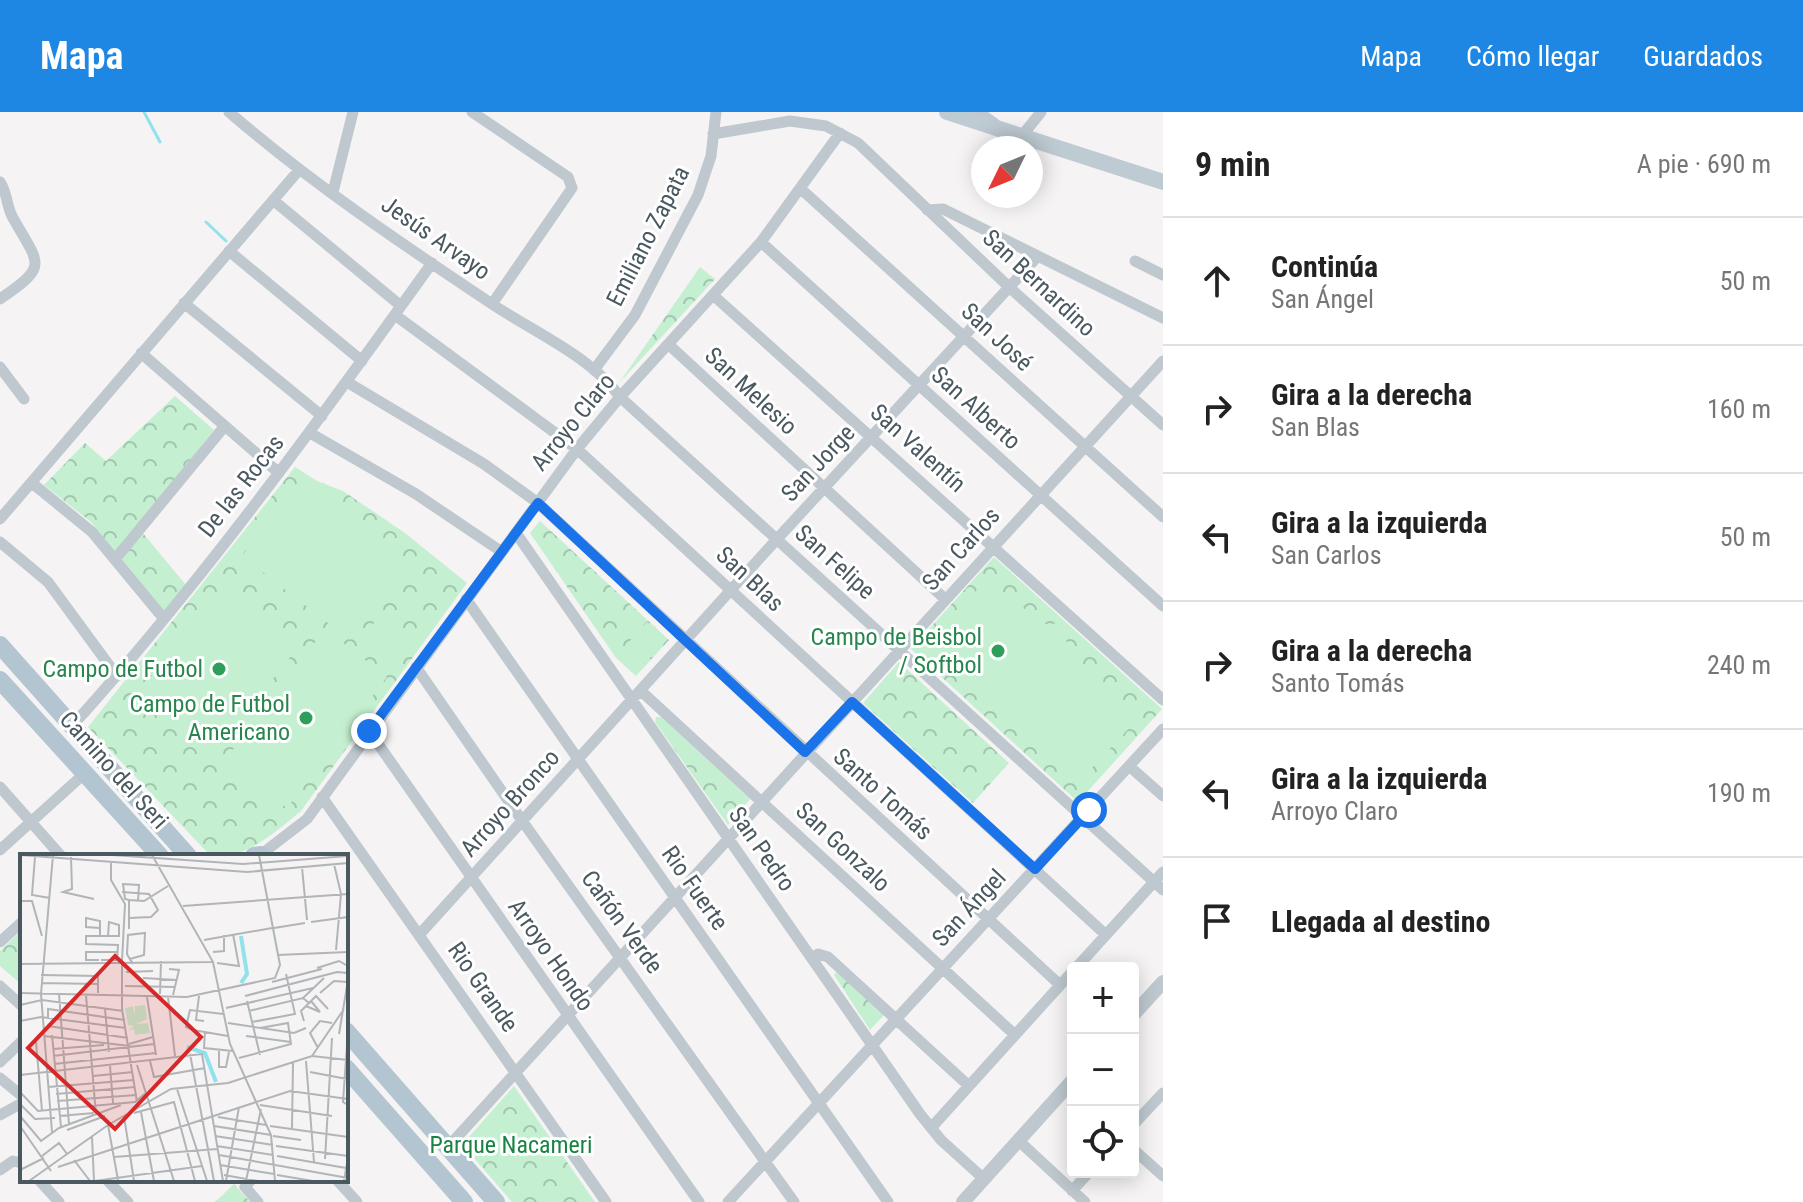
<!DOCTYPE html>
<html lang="es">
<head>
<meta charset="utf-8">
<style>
  :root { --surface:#fff; --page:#f6f6f6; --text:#222; --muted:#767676; --line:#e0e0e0; --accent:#1e87e4 }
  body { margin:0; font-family:"Roboto Condensed",sans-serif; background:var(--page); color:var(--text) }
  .controls { position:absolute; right:24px; bottom:24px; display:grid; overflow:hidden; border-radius:8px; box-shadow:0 4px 20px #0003 }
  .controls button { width:72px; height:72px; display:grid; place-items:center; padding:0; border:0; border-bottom:2px solid var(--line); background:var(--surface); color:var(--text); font:40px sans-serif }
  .compass { position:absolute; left:971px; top:24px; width:72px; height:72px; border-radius:50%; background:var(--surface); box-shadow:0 4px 20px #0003; rotate:227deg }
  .stop { position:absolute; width:24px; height:24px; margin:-18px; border:6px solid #1a73e8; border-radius:50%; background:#fff }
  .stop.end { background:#1a73e8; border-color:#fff; box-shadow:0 2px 8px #0008 }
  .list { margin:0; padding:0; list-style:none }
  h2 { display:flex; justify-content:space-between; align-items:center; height:104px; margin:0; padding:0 32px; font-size:34px }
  h2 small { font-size:26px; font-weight:400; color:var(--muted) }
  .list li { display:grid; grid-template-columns:52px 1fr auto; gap:24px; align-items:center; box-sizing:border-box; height:128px; padding:0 32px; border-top:2px solid var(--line) }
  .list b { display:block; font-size:30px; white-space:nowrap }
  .list p { margin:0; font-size:26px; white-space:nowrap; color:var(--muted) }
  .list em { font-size:26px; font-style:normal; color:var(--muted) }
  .icon { flex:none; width:44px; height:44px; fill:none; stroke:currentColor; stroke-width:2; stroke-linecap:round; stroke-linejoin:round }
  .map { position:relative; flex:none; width:1163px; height:1090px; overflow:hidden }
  header { display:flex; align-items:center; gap:48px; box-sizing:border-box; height:112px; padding:0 40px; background:var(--accent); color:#fff }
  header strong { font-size:38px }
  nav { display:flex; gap:44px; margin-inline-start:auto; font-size:28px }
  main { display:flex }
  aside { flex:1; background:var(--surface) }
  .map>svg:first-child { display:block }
  .forest { fill:url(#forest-crowns) }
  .garden { fill:#c4f0d1 }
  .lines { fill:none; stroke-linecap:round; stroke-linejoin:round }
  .stream { stroke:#91e2ec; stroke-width:3 }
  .minor { stroke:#bec8ce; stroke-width:11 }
  .tertiary { stroke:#bec8ce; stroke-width:14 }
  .secondary { stroke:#bfcbd3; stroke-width:16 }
  .primary { stroke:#b3c5d0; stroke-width:18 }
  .route { stroke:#1a73e8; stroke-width:10 }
  .leisure-dot { fill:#2e9e5b; stroke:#fff; stroke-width:3 }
  .labels { text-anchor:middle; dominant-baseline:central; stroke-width:6; stroke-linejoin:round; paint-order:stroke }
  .street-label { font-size:24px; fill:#4a5860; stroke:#fff }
  .leisure-label { font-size:24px; fill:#27864d; stroke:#fff; text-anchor:end }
  .park-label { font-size:24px; fill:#198344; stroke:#fff }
  .inset-river { fill:none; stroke:#91e2ec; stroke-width:4 }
  .inset-road { fill:none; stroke:#b1b5b8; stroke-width:2 }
  .view { fill:#d62828; fill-opacity:0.15; stroke:#d62828; stroke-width:4 }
  .inset-edge { fill:none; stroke:#4a5860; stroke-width:4 }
</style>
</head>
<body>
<header>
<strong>Mapa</strong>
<nav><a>Mapa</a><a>Cómo llegar</a><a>Guardados</a></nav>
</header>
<main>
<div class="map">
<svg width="1163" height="1090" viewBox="0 0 1163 1090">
  <defs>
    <pattern id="forest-crowns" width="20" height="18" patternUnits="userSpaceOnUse" patternTransform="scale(2)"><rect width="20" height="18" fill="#c4f0d1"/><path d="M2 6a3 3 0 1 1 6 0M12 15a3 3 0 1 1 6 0" fill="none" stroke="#a1c5ad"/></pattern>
  </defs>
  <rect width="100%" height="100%" fill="#f5f3f3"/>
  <path class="forest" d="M700,155L715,167L619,271Z
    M175,284L214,318L137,414L186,473L164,501L91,410L44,373L85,331L106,349Z
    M295,355L317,369L343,379L405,421L467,471L301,699C279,717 236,757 206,739L88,615Z
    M540,409L669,528L636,564L616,546L530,421Z
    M994,445L1162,597L1078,690L911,537Z
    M899,550L1009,651L973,691L863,591Z
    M656,605H661L750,687L728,713L655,610Z
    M22,818V873L0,854V839Z
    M837,859L885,902L870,918L834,863Z
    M514,974L595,1090H512L467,1038L465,1031L468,1026Z
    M234,1072L250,1090H215Z"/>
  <path class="garden" d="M297,371L406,452L350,528L242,444Z
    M985,469L1050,515L1055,511L1070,524L1066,529L1071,534L1059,548L1131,614L1079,670L1007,605L1003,608L928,538V532Z
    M223,474L299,534L215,640L139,580Z
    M376,508L412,536L398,555L362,528Z
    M647,510L667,528L636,561L617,543Z
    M325,517L387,565L287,696L225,648Z
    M497,1001L528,1036L507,1054L476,1019Z"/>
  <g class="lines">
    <path class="stream" d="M144,0L160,30
      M206,110L226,129"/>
    <path class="minor" d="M229,0C310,70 402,132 492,192C532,219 592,245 620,285L1163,778
      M472,0L568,65L572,76L492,192
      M979,0L995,12
      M713,22L790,9L826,14L858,31L1009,175L1163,313
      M1021,25L1041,0
      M0,70C8,82 6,94 13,106C40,154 49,153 0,187
      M801,77L1163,405
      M333,80L353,0
      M273,88L401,194
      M927,98L943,97L1163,206
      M761,130L1163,494
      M229,139L362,249
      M1135,149L1163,163
      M713,183L1163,588
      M184,191L322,304
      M395,203L577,337L1106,823
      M668,232L945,487
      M141,241L279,361
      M0,255L24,287
      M594,258L635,203L698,83L711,44L716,0
      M347,270L484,352L538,391L1060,873
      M310,321L416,382L502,440
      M32,371L92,420L164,507
      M0,407L299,58
      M516,421L920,1002L941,1028L984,1067
      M0,430L48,470L117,564
      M116,446L224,315
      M466,487L888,1090
      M416,555L523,710L794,1090
      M641,579L1015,923
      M72,614C203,469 318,310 432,151
      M369,619L699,1090
      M1129,654L1163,684
      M0,675L61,744
      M322,685L606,1090
      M0,738L85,661
      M259,744L307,707L577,337L620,285L761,130L840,21
      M419,823L777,427L1038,144
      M0,830L22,810
      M812,846L818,842L828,845L969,974
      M1076,856L1163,760
      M0,874L22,894
      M0,950L22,929
      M0,966L22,984
      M0,1003L22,991
      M1133,1013L1163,981
      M931,1016L1073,859
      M1019,1029L1085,1090
      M448,1035L1163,249
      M1133,1037L1163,1064
      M0,1058L13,1049L22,1051
      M39,1068L59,1090
      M107,1068L128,1090
      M251,1068L245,1075L258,1090
      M337,1068L357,1090
      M1072,1079L1089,1060
      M728,1090L1163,617"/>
    <path class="tertiary" d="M1133,903L1163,870
      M963,1090L1073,968"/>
    <path class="secondary" d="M947,0L1163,70"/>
    <path class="primary" d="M0,533L188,744
      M0,568L160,744
      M254,744L261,743
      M346,919L496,1090
      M346,956L464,1090"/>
  </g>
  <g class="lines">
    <path class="route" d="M369,619L538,391L805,640L852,590L1035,757L1089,698"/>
  </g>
  <g class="leisure-dot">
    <circle cx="998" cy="539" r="8"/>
    <circle cx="219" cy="557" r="8"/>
    <circle cx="306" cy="606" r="8"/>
  </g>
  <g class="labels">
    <g class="street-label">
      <text transform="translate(648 124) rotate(-63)">Emiliano Zapata</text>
      <text transform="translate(436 126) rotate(35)">Jesús Arvayo</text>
      <text transform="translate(1039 171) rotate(43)">San Bernardino</text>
      <text transform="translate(997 225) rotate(43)">San José</text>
      <text transform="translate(751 279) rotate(43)">San Melesio</text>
      <text transform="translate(976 296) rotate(42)">San Alberto</text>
      <text transform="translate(573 310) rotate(-51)">Arroyo Claro</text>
      <text transform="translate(918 336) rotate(42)">San Valentín</text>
      <text transform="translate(818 351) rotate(-47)">San Jorge</text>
      <text transform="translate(241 374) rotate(-52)">De las Rocas</text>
      <text transform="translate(961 437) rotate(-48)">San Carlos</text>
      <text transform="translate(835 450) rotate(42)">San Felipe</text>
      <text transform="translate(750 467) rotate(43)">San Blas</text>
      <text transform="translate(114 658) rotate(48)">Camino del Seri</text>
      <text transform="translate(883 682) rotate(42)">Santo Tomás</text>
      <text transform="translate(510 691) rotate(-48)">Arroyo Bronco</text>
      <text transform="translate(843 735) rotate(43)">San Gonzalo</text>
      <text transform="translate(762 737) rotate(55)">San Pedro</text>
      <text transform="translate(695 776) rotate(55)">Rio Fuerte</text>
      <text transform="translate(969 796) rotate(-47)">San Ángel</text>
      <text transform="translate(622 810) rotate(54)">Cañón Verde</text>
      <text transform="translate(551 843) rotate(55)">Arroyo Hondo</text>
      <text transform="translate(483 875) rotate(55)">Rio Grande</text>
    </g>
    <g class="leisure-label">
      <text x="982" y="525">Campo de Beisbol<tspan x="982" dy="28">/ Softbol</tspan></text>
      <text x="203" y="557">Campo de Futbol</text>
      <text x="290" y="592">Campo de Futbol<tspan x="290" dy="28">Americano</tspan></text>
    </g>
    <g class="park-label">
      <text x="511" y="1033">Parque Nacameri</text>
    </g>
  </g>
  <g transform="translate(20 742)">
    <rect width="328" height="328" fill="#f5f3f3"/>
    <path d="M125,151L127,165L116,170L128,169L130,179L115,181L114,175L108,176L114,172L108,171L105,154L113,152L115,161V152Z" fill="#c4f0d1"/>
    <path class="inset-river" d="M221,82L227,120L221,129M167,193L185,199L196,228"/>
    <path class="inset-road" d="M0,1L227,18L328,9M92,1L223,10L328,2M132,1L193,108L210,190L251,281L255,327M15,3L12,41L30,44M51,3L52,35L43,38L74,45M91,8V26L105,50L102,107M314,10L321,40L316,96M282,13L287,66M102,38L129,40L138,56L131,63L109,64M0,47H12L22,82M118,47L119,31L103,30L105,45L109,46L124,47L148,32M163,52L328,40M291,68L328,63M254,74L285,69M109,75V46M80,82V67L66,64V73L80,74M184,86L252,74M193,98L204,97V81M257,101L328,98M110,105L124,101L125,79L108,81L107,100L108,102L113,110M79,106H66V98H98M81,106H97L98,91L66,90V82H99V71L89,68L88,82M102,107V155L117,248M197,109L219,112L213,80M0,110L192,108M297,114L319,107L328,112M149,115L159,116L153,141M106,118L133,117M21,121L78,122V139M123,124L157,126M252,128L302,115M22,129L78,130M105,132L155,133M0,139L167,143L255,124L260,111L239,1M300,139L314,127L328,128M21,140L32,278M21,140L33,1M39,140L49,270M140,140L141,107M66,141L76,261M179,142L176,166L184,167M225,142L317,118L328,119M127,143L136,201M148,143L155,202M282,145L304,124M227,147L240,201M0,151L22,146L103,157M286,152L300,158L291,147M206,154L293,134M85,155L89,198M229,157L283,144L289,149M28,164V155L105,166M0,167L21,163L106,174M284,167L281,157L296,142L308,155M232,168L275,160L266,120M208,169L274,179L286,174M28,172L108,184M173,176L166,173L170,156L203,160M173,176L208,182M185,177L184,194L213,197M328,177L323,248L328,251M319,180L328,126M32,181L41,273M24,182L110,192M226,182L271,188M16,188L22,257M109,190L133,183M298,194L290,179L300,167L312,169M33,195L84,191M199,197V213H206L209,198M170,200L194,327M33,202L134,190M292,202L324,155M219,204L271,190L268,169L240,174M130,207L134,223L185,214M286,207L294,308M34,210L136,199M117,211L154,327M90,212L93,249M290,218L327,225M0,221L182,200L203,327M73,222L113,218M28,233L114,226M157,235L187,327M0,238L18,257L115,248L127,238M36,240L115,233M37,247L116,241M0,250L15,265L35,264M240,251L312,262M121,258L134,327M114,259L154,248L175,327M0,262L21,287L39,274L101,251M39,262L74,259M104,262L114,327M198,263L246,271M88,271L98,326M0,272L31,317M194,272L251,281M250,272L328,283M272,274L273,209M47,276L85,262M195,282L253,291M253,282L281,286M72,283L74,327M197,292L253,301M256,292L328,302M199,301L328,324M22,302L39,289L47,300M257,302L326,314M94,303L197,295M305,305L312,184M54,306L70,327M200,311L254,320M38,313L270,237L328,245M0,316L24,304M204,321L238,327M257,321L293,327M9,327L88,271L151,235L208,229L292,202L328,206M75,327L182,312M206,327L219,253M226,327L241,255M324,327L328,303"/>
    <path class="view" d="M95,102L181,183L95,275L8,194Z"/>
    <rect width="328" height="328" class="inset-edge"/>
  </g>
</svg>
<div class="controls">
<button>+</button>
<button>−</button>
<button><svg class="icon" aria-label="locate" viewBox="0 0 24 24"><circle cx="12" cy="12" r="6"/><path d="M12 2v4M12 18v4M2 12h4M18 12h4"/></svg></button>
</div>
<svg class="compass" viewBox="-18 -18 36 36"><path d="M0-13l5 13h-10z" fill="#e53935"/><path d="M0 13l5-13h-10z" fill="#767676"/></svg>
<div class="stop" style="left:1089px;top:698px"></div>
<div class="stop end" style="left:369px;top:619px"></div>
</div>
<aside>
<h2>9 min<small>A pie · 690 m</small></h2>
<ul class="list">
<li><svg class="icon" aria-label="ahead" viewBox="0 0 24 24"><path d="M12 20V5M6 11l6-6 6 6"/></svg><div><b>Continúa</b><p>San Ángel</p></div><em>50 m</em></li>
<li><svg class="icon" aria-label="right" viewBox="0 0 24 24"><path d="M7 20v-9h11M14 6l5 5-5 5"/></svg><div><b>Gira a la derecha</b><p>San Blas</p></div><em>160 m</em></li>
<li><svg class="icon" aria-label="left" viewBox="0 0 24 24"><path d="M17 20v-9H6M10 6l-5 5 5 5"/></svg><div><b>Gira a la izquierda</b><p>San Carlos</p></div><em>50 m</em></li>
<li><svg class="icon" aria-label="right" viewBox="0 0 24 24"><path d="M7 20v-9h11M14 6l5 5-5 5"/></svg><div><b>Gira a la derecha</b><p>Santo Tomás</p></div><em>240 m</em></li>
<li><svg class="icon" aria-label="left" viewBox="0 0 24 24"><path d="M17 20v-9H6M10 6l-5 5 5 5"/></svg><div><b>Gira a la izquierda</b><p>Arroyo Claro</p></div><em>190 m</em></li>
<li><svg class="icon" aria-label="arrive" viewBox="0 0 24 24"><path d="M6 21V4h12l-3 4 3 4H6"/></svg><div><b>Llegada al destino</b></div></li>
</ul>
</aside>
</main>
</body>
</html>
